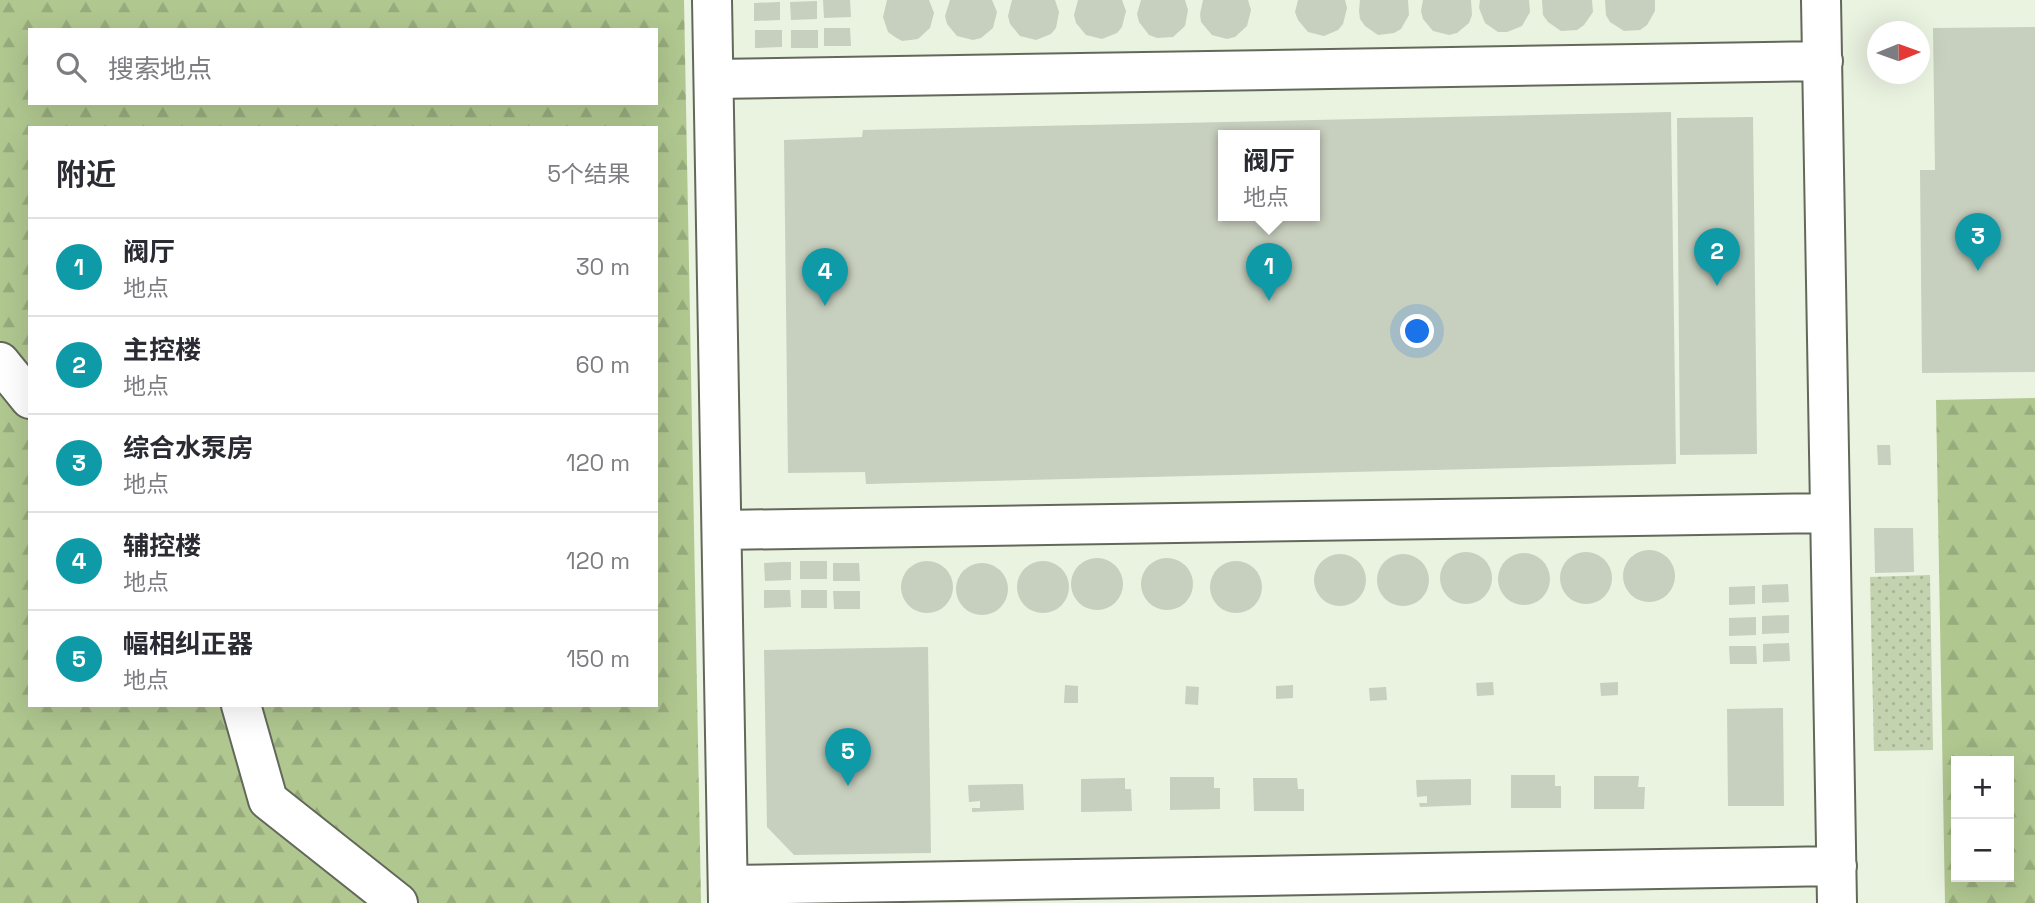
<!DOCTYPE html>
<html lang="zh">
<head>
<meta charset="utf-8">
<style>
  :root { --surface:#fff; --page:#f7f7f7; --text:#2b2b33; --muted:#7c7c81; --line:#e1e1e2; --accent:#d93025 }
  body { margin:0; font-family:"Space Grotesk","Noto Sans SC",sans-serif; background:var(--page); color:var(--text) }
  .controls { position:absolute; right:21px; bottom:21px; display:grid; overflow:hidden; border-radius:0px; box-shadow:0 7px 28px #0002 }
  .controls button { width:63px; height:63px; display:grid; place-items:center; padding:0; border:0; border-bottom:2px solid var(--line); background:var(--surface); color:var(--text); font:35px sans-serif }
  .compass { position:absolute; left:1867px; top:21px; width:63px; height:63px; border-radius:50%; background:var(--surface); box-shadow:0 7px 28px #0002; rotate:89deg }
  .you { position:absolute; left:1418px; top:332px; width:24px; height:24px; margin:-18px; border:5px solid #fff; border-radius:50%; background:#1a73e8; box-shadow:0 0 0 10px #1a73e833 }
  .badge { display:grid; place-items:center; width:46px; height:46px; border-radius:50%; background:var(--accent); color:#fff; font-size:23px; font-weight:700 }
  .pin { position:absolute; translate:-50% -58px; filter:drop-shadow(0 2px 4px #0008) }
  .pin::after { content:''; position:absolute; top:37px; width:24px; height:21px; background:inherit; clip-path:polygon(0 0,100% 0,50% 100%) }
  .popup { position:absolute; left:1218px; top:130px; width:102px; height:91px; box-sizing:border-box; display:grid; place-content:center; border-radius:0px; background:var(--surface); filter:drop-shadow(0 2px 5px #0005); font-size:23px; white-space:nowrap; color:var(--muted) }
  .popup b { font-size:26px; color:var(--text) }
  .popup::after { content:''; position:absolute; left:50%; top:100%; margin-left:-14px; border:14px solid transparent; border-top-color:var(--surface) }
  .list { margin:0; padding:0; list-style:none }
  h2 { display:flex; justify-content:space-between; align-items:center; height:91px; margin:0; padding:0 28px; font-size:30px }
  h2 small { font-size:23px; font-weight:400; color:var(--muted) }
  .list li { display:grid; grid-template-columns:46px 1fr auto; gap:21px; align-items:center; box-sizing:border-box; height:98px; padding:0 28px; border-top:2px solid var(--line) }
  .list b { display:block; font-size:26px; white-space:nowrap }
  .list p { margin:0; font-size:23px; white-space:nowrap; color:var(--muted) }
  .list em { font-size:23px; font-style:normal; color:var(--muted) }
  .icon { flex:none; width:38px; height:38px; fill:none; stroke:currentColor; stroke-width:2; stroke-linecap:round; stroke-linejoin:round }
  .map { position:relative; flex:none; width:2035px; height:903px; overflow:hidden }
  .search { position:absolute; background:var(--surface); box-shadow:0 7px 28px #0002; left:28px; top:28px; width:630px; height:77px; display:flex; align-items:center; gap:18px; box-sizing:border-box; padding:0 24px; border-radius:0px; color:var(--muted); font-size:26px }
  .panel { position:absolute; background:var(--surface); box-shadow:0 7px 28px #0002; left:28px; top:126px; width:630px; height:581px; border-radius:0px }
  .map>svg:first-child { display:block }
  .grass { fill:url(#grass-dots) }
  .forest { fill:url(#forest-firs); fill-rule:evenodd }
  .building { fill:#c7cfbe; fill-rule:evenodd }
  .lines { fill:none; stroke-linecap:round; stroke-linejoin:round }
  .minor-casing { stroke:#63695a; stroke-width:42 }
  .minor { stroke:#fff; stroke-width:38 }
</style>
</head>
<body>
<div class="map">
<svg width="2035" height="903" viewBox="0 0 2035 903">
  <defs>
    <pattern id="grass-dots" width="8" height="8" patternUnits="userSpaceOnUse" patternTransform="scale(1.75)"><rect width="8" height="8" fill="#c3d2af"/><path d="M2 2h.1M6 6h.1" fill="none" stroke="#a7b496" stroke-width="1.8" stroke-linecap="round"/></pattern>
    <pattern id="forest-firs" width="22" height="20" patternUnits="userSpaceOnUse" patternTransform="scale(1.75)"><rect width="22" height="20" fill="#b0c790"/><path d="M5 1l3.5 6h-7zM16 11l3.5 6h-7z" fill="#97ab7c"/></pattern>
  </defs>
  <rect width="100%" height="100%" fill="#eaf2e0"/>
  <path class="grass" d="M1930,575L1933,750L1874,751L1870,577Z"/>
  <path class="forest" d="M0,0H684L701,903H0ZM30,30H656V103H30ZM30,128H656V705H30Z
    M2035,398V903H1945L1936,400ZM1956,761H2009V877H1956Z"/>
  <path class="building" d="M823,0H850L851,17L824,18Z
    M887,0H929L934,13L930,28L918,39L902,41L895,37L888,32L883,17Z
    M950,0H992L997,12L993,28L981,38L973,40L957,36L947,24L945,16Z
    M1012,0H1055L1059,12L1056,28L1051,34L1036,40L1020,36L1010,24L1008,16Z
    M1078,0H1122L1126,11L1122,27L1117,33L1102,39L1086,35L1076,23L1074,15Z
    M1141,0H1185L1188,10L1185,26L1173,37L1157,38L1149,35L1139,22L1137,14Z
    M1203,0H1248L1251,10L1247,26L1235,37L1227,39L1212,35L1201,22L1200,14Z
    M1298,0H1345L1347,8L1343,24L1338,30L1324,36L1308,32L1298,20L1295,12Z
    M1360,0H1408L1409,15L1401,29L1394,33L1378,35L1365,26L1360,19L1359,11Z
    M1423,0H1471L1472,15L1469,23L1457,33L1449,35L1433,31L1423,19L1421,11Z
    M1480,0H1529L1530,12L1522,26L1507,32H1498L1485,23L1479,8Z
    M1542,0H1592L1593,12L1584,25L1577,30L1561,31L1548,22L1543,15Z
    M1605,0H1655V11L1647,25L1640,30L1624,31L1610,22L1606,15Z
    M817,1V19L791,20L790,2Z
    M780,2V20L754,21V3Z
    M2035,27V372L1922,373L1920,170H1935L1933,28Z
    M824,28H850L851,46H824Z
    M755,30H782V47L755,48Z
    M791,30H818V48H791Z
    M1671,112L1676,464L866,484L865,472L788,473L784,140L862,137L863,130ZM1224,135H1314V215H1224Z
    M1753,117L1757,454L1680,455L1677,118Z
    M1877,445H1890L1891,465H1878Z
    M1874,528H1913L1914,572L1875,573Z
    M1623 576a26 26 0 1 1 52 0a26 26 0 1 1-52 0Z
    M1560 578a26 26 0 1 1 52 0a26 26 0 1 1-52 0Z
    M1440 578a26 26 0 1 1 52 0a26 26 0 1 1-52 0Z
    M1498 579a26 26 0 1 1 52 0a26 26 0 1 1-52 0Z
    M1377 580a26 26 0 1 1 52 0a26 26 0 1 1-52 0Z
    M1314 580a26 26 0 1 1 52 0a26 26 0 1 1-52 0Z
    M1141 584a26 26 0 1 1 52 0a26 26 0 1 1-52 0Z
    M1071 584a26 26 0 1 1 52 0a26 26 0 1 1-52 0Z
    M800,561H827V579H800Z
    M1017 587a26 26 0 1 1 52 0a26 26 0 1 1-52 0Z
    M901 587a26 26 0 1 1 52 0a26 26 0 1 1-52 0Z
    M1210 587a26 26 0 1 1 52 0a26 26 0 1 1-52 0Z
    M782,562H791V580L765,581L764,563Z
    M833,563H859L860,581H833Z
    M956 589a26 26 0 1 1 52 0a26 26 0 1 1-52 0Z
    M1788,584L1789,602L1762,603V585Z
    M1755,586V604L1729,605V587Z
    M764,590H790L791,607L764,608Z
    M801,590H827V608H801Z
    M833,591H860V609H834Z
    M1789,615V633L1762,634V616Z
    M1756,617V635L1729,636V618Z
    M1789,643L1790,661L1763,662V644Z
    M1729,646H1756L1757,664H1730Z
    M928,647L931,853L794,855L767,827L764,650Z
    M1493,682L1494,695L1477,696L1476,683Z
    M1618,682V695L1601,696L1600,683Z
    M1065,685L1078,686V703H1064Z
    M1293,685V698L1276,699V686Z
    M1186,686L1199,687L1198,705L1185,704Z
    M1386,687L1387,700L1370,701L1369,688Z
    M1783,708L1784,806H1728L1727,709Z
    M1511,775H1555V786H1561V808H1511Z
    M1594,776H1639L1638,787H1645L1644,809H1594Z
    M1170,777H1214V788H1220V809L1170,810Z
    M1125,778V789H1131L1132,811L1081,812V779Z
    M1253,778H1297L1298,789H1304V811H1254Z
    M1471,779V805L1420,807L1419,803H1427V796L1417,797L1416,780Z
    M1023,784L1024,810L972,812V808H980V801L969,802L968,785Z"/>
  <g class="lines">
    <g class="minor-casing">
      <path id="minor" d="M712,0L728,903
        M1821,0L1837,903
        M714,79L1823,61
        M0,362L30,399
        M722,530L1830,513
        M241,705L268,800L398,903
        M728,885L1837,866"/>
    </g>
    <use href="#minor" class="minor"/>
  </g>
</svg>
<div class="controls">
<button>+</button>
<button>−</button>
</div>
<svg class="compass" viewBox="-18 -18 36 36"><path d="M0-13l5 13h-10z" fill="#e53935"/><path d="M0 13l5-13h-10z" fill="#7c7c81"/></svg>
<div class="you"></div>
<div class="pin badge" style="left:1269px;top:301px;background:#0f9aa8">1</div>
<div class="popup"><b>阀厅</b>地点</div>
<div class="pin badge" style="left:1717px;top:286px;background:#0f9aa8">2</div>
<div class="pin badge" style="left:1978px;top:271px;background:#0f9aa8">3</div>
<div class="pin badge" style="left:825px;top:306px;background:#0f9aa8">4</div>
<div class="pin badge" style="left:848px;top:786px;background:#0f9aa8">5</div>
<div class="search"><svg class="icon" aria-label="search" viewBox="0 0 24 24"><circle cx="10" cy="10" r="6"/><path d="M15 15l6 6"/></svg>搜索地点</div>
<section class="panel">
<h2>附近<small>5个结果</small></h2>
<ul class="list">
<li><span class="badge" style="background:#0f9aa8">1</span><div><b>阀厅</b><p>地点</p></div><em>30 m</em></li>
<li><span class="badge" style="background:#0f9aa8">2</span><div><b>主控楼</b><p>地点</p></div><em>60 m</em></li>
<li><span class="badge" style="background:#0f9aa8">3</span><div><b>综合水泵房</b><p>地点</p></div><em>120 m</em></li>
<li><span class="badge" style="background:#0f9aa8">4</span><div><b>辅控楼</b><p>地点</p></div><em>120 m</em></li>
<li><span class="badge" style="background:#0f9aa8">5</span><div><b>幅相纠正器</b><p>地点</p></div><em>150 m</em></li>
</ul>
</section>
</div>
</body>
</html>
